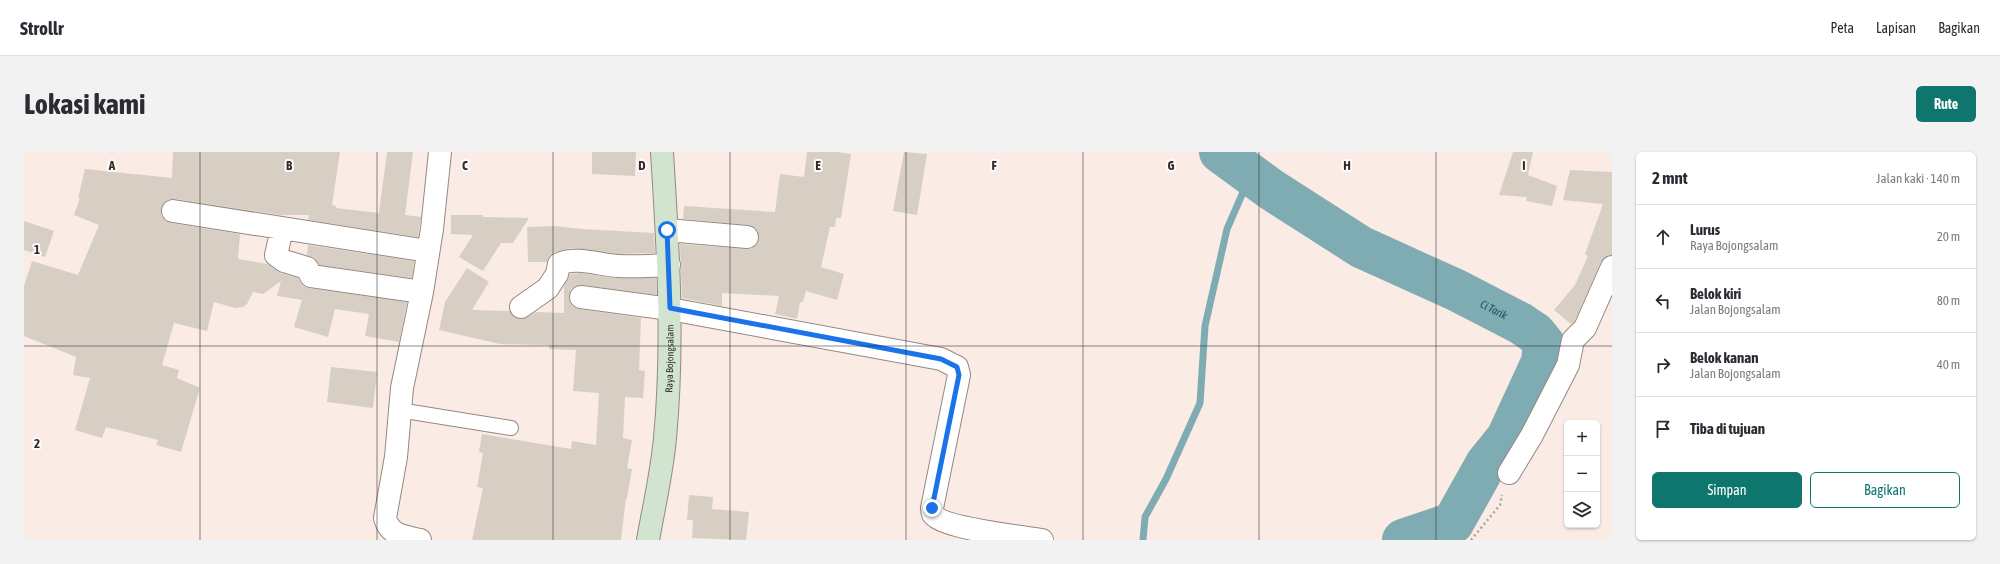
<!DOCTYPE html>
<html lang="id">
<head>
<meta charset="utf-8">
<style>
  :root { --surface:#fff; --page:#f2f2f3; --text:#2b2b33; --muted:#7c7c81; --line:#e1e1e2; --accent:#0f766e }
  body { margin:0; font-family:"Asap Condensed",sans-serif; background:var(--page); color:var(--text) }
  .controls { position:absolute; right:12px; bottom:12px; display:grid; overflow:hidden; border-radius:6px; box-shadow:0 1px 3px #0004 }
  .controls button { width:36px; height:36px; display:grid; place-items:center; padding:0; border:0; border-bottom:1px solid var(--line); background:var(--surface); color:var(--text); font:20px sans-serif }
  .stop { position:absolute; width:12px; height:12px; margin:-9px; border:3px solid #1a73e8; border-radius:50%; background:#fff }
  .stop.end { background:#1a73e8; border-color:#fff; box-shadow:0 1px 4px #0008 }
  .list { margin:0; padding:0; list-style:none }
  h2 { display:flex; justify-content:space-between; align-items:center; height:52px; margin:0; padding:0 16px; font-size:17px }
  h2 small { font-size:13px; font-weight:400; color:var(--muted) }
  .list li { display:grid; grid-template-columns:26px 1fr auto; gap:12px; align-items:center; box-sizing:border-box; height:64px; padding:0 16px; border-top:1px solid var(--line) }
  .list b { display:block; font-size:15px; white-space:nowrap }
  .list p { margin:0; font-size:13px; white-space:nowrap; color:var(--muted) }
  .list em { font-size:13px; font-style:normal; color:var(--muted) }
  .actions { display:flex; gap:8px; padding:12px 16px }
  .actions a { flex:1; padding:9px 0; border:1px solid var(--accent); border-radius:6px; text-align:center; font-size:14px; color:var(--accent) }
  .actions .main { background:var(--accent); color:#fff }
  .icon { flex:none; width:22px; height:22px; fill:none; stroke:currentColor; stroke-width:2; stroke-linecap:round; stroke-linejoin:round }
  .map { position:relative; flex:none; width:1588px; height:388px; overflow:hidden; border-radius:6px }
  header { display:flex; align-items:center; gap:24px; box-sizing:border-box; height:56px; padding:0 20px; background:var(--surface); border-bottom:1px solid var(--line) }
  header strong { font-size:19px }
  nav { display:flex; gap:22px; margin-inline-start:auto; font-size:14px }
  .intro { display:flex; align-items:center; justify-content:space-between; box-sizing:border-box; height:96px; padding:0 24px }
  h1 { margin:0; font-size:28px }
  .button { padding:10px 18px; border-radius:6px; background:var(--accent); color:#fff; font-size:14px; font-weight:700 }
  main { display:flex; gap:24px; padding:0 24px }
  aside { flex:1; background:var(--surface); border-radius:6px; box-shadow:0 1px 3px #0004 }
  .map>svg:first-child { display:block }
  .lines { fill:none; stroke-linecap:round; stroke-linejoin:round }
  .stream { stroke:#7fabb2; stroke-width:7 }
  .river { stroke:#7fabb2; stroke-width:42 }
  .building { fill:#d8cfc4 }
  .service-casing { stroke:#958882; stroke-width:16 }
  .minor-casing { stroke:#958882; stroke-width:24 }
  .secondary-casing { stroke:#958882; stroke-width:24 }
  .path { stroke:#ada29d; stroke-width:2.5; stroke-dasharray:2 3; stroke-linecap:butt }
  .service { stroke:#fff; stroke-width:14 }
  .minor { stroke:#fff; stroke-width:22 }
  .secondary { stroke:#d1e4d0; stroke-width:22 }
  .route { stroke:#1a73e8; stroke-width:5 }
  .grid { fill:none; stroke:#302a28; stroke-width:1; stroke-opacity:0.55 }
  .labels { text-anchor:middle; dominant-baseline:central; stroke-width:4; stroke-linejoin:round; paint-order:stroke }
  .street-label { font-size:10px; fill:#302a28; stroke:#fefbfa }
  .water-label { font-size:11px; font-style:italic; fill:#14535c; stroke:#fefbfa }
  .grid-label { font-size:13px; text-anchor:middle; font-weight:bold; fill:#302a28; stroke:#fefbfa; stroke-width:4; stroke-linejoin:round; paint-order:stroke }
</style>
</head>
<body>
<header>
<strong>Strollr</strong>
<nav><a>Peta</a><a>Lapisan</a><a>Bagikan</a></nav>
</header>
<div class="intro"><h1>Lokasi kami</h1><a class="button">Rute</a></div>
<main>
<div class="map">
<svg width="1588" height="388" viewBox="0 0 1588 388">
  <rect width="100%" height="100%" fill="#faebe4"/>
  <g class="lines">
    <path class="stream" d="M1119,388L1121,365L1142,327L1176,251L1181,174L1203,77L1227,22"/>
    <path class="river" id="s1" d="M1196,0L1248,38L1337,95L1432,138L1496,171L1511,181L1520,192L1518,210L1483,286L1462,312L1429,371L1379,388"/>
  </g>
  <path class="building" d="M149,0H316L308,53L312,54V56L355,61L363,0H389L381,63L397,65L394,85L284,68L285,63H256L151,47H145L140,51L137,57V63L141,68L147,71L216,82L214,107L244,112L256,121L274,126L279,134L285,136L383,150L375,190L341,184L345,162L311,157L304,185L270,175L278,148L253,144L257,129L239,142L229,140L223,152L219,155L211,156L190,150L183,179L150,171L138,213L155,218L153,226L176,236L157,300L132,293L134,288L82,275L78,286L51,278L66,226L49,223L52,205L0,184V134L8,109L54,123L75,73L50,63L56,46H54L61,17L148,26Z
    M568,0H612L611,24L568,22Z
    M783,0H813L827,2L817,66H812L811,75H806L797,115L820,122L813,148L782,139L779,150H776L773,167L751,162L755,144L698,141V154L658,146L656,92L722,97L728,96L733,92L735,86L734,79L730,75L724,73L659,67L660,54L751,60L756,22L780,25Z
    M880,0L903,2L893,63L869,59Z
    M1489,0H1509L1504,23L1533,34L1528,54L1502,49L1503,45L1475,43Z
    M1546,18L1588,20V103L1581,105L1577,110L1551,169L1547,172L1530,158L1551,133L1564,104L1561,102L1579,52L1539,48Z
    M427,63H459V65L505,66L489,91H477L459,119L435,105L449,83L427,82Z
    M0,69L30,79L21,105L0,98Z
    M530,74L558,77L630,81L631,101L595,102L547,96L531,100L525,104L523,110H504L503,75Z
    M284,93L390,109L388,126L295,113L291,106L283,103Z
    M443,116L465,130L448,158L486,159L491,166L498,167L512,160L540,161V134L546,122L556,121L593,126H632L633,143L558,133L552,134L547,137L545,143L546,150L549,155L555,157L617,166L615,218L621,219L619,246L601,245L599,286L608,288L603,316L608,317L603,346H602L597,388H448L459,336L453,335L459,301L455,300L458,282L547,297L548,289L572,293L575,241L549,239L552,198L525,197V193L476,192L415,178L421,150Z
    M307,215L353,220L349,256L303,250Z
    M665,343L689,345L688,357L725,360L722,388L668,386L669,368H663Z"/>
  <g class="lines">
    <g class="service-casing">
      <path id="service" d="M375,258L487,276"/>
    </g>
    <g class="minor-casing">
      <path id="minor" d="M149,59L404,99
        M258,77L252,103L260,109L283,116L287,124L398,140
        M643,78L723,85
        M557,145L646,157L917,207L933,215L935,223L908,356C908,358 908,360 909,362C918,376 999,385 1018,388
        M497,155L524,136L533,122L535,112C552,104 576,113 594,114C611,115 628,114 645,113
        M1485,321L1508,283L1544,213L1549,188L1561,176L1588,115
        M396,388C380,384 366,384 361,366L372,305L378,236L398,140L408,77L416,0"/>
    </g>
    <g class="secondary-casing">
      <g id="secondary">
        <path id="s2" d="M624,388C630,354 638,320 641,286C650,191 644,95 638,0"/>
      </g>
    </g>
    <path class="path" d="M1447,388L1476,353L1478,343"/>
    <use href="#service" class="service"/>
    <use href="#minor" class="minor"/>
    <use href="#secondary" class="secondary"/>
  </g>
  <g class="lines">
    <path class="route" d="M643,78L646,156L917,207L933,215L935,223L908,356"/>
  </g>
  <path class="grid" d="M176,0V388M353,0V388M529,0V388M706,0V388M882,0V388M1059,0V388M1235,0V388M1412,0V388M0,194H1588"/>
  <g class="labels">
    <g class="street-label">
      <text stroke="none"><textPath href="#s2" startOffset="183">Raya Bojongsalam</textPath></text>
    </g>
    <g class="water-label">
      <text stroke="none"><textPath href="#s1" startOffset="317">Ci Tarik</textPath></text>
    </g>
  </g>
  <g class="grid-label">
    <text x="88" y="18">A</text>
    <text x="265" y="18">B</text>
    <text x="441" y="18">C</text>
    <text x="618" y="18">D</text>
    <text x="794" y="18">E</text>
    <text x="970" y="18">F</text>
    <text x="1147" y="18">G</text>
    <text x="1323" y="18">H</text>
    <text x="1500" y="18">I</text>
    <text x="13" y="102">1</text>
    <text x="13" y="296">2</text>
  </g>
</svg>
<div class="controls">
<button>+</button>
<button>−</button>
<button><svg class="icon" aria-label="layers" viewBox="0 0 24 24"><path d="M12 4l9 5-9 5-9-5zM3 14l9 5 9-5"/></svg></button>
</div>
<div class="stop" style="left:643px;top:78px"></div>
<div class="stop end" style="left:908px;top:356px"></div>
</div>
<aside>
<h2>2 mnt<small>Jalan kaki · 140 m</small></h2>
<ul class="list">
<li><svg class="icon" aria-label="ahead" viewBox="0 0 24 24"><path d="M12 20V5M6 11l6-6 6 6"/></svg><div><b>Lurus</b><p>Raya Bojongsalam</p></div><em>20 m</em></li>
<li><svg class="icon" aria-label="left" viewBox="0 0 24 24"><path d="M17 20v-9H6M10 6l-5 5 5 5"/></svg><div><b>Belok kiri</b><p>Jalan Bojongsalam</p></div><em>80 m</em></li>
<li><svg class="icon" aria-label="right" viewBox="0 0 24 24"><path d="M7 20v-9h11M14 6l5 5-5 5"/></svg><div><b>Belok kanan</b><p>Jalan Bojongsalam</p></div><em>40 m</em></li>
<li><svg class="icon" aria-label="arrive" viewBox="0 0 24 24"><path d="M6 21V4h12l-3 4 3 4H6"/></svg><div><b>Tiba di tujuan</b></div></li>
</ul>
<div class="actions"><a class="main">Simpan</a><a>Bagikan</a></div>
</aside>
</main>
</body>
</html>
